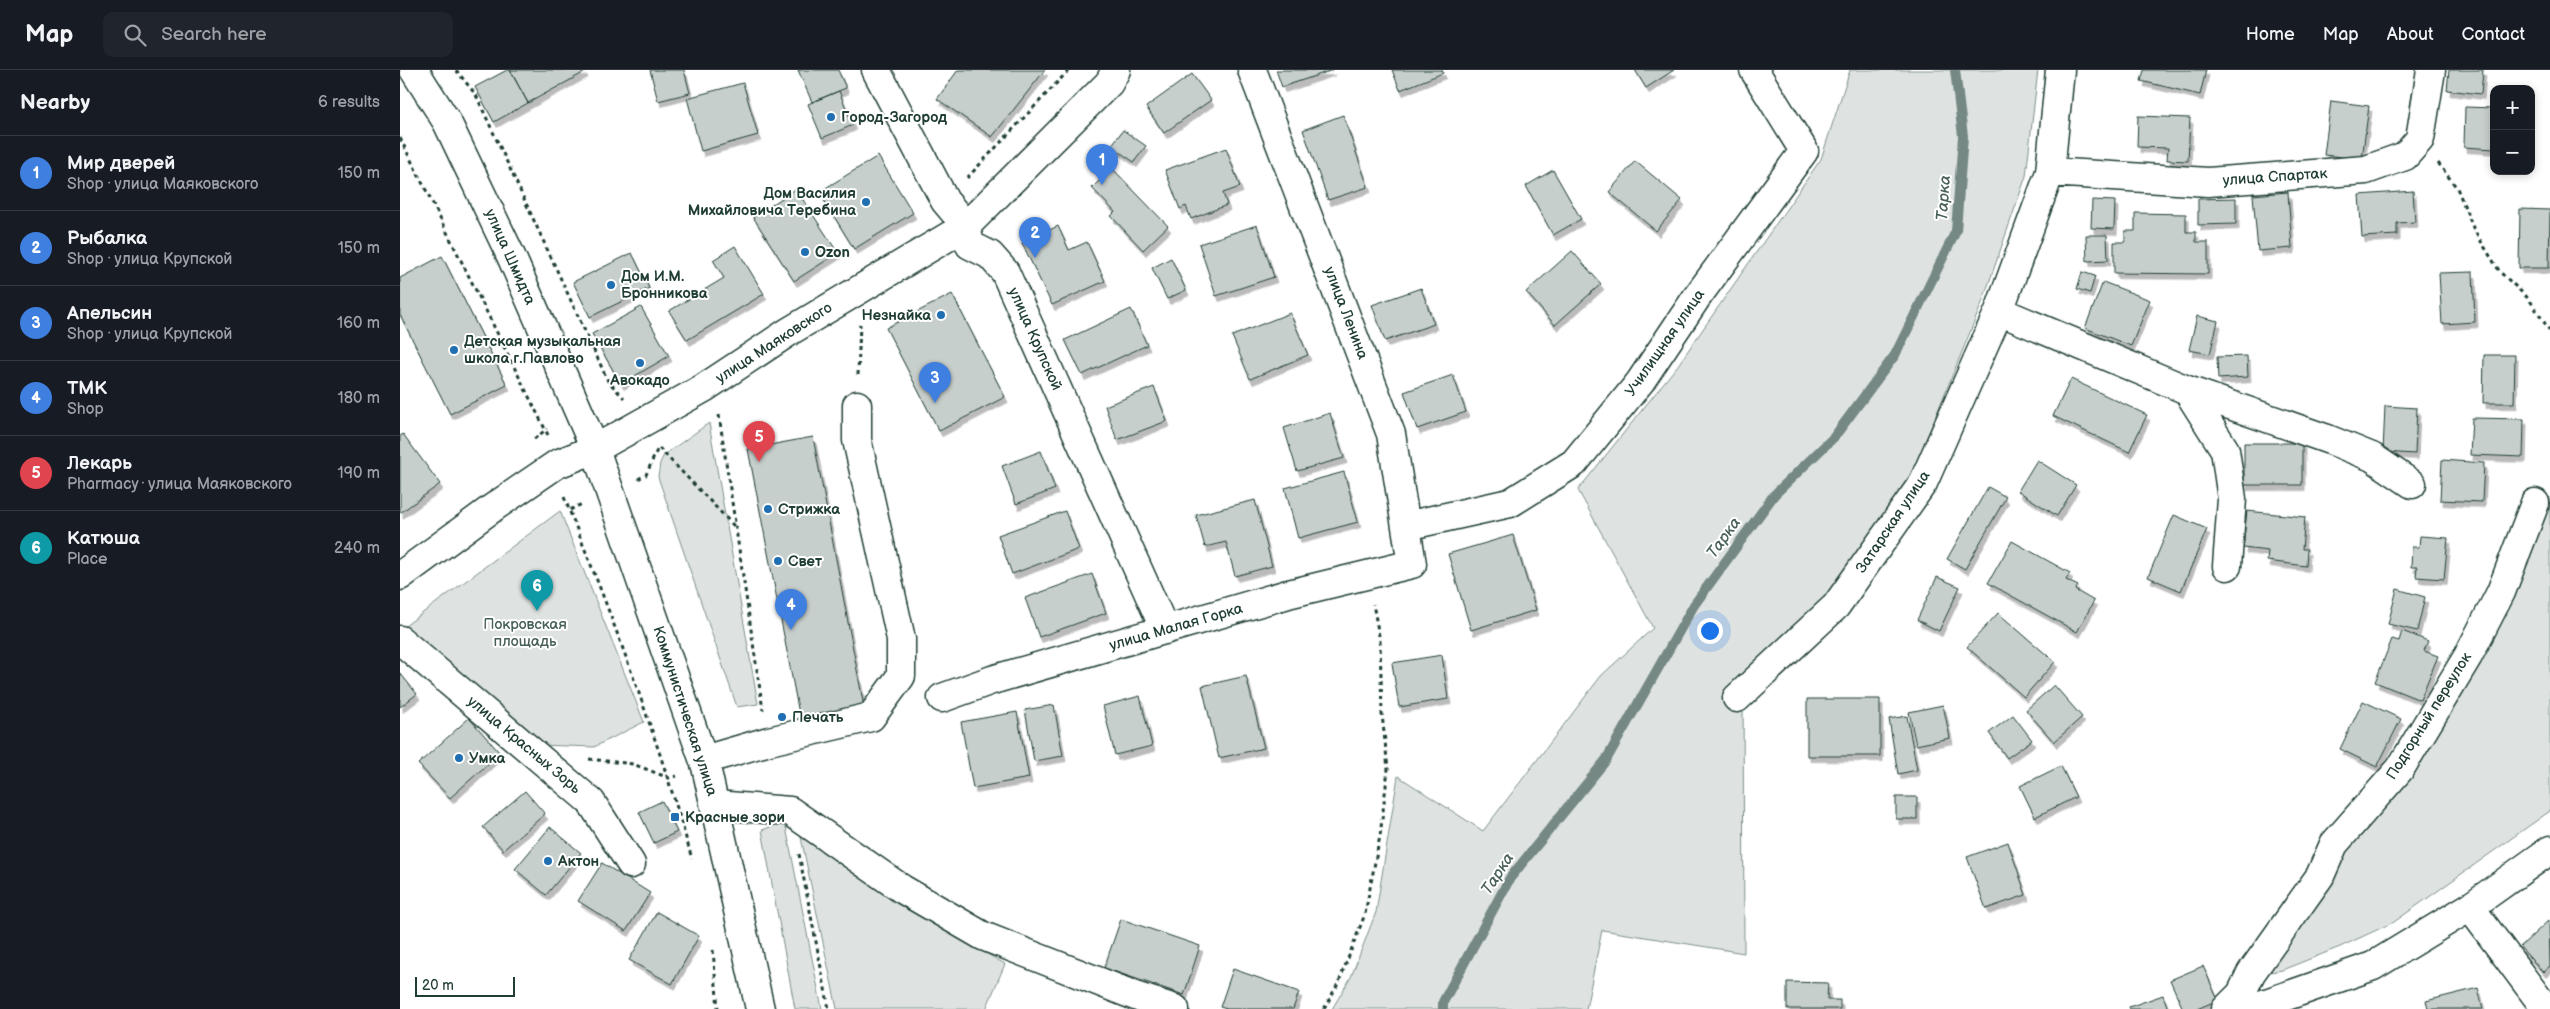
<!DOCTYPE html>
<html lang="en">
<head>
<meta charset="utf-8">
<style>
  :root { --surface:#171b24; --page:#20242c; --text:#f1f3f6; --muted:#9ea1a6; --line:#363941; --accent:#d93025 }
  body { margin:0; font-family:"Balsamiq Sans",sans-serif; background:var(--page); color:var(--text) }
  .controls { position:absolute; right:15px; top:15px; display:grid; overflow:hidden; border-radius:10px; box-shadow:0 2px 8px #0003 }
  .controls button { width:45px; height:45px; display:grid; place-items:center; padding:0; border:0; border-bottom:1px solid var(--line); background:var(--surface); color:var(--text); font:25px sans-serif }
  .scale { position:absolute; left:15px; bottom:12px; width:100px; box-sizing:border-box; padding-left:5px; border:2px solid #1f3d34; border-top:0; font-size:14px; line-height:18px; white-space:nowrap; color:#1f3d34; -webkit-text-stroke:4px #fff; paint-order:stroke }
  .you { position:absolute; left:1309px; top:560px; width:18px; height:18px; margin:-12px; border:4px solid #fff; border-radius:50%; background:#1a73e8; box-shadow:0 0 0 8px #1a73e833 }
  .badge { display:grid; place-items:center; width:32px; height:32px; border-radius:50%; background:var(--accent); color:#fff; font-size:16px; font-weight:700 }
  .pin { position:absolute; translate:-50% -41px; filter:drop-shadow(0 1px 2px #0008) }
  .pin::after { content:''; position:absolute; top:26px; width:18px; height:15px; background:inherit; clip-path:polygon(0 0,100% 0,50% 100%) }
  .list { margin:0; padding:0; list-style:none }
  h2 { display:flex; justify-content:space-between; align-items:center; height:65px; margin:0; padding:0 20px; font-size:21px }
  h2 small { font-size:16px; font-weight:400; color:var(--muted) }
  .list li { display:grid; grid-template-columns:32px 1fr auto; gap:15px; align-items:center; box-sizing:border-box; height:75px; padding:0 20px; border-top:1px solid var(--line) }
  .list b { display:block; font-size:19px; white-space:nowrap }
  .list p { margin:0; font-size:16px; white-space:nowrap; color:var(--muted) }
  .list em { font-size:16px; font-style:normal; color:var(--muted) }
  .icon { flex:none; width:28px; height:28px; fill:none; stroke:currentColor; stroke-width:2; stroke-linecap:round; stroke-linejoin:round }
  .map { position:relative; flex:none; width:2150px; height:939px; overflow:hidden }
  header { display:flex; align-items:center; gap:30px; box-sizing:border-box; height:70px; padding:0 25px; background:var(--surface); border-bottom:1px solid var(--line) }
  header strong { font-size:24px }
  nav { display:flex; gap:28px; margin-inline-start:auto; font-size:18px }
  .search { width:350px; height:45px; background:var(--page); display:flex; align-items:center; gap:12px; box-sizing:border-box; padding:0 18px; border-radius:10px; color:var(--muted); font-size:19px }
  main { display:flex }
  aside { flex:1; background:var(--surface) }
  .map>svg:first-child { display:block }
  .green { fill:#dee3e2; stroke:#7e908b }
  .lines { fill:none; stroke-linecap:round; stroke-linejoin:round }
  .stream { stroke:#758883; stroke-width:10 }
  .building { fill:#c7cfcc; stroke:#1f3d34; filter:url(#shadow) }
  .minor-casing { stroke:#1f3d34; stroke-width:31 }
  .major-casing { stroke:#1f3d34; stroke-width:31 }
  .path { stroke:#1f3d34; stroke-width:3; stroke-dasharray:4 4; stroke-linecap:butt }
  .minor { stroke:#fff; stroke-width:28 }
  .major { stroke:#fff; stroke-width:28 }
  .poi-dot { fill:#1f6fb2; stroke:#fff; stroke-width:2 }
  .labels { text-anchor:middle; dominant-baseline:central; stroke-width:4; stroke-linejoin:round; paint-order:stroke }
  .poi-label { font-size:15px; font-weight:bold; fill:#1f3d34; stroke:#fff; text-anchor:start }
  .street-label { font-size:15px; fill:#1f3d34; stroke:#fff }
  .park-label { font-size:15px; fill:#455e57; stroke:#fff }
  .water-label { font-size:16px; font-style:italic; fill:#4a625b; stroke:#fff }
</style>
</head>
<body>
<header>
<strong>Map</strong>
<div class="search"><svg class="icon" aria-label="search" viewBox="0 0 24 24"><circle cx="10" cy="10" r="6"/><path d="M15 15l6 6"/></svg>Search here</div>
<nav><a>Home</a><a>Map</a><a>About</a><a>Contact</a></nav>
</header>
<main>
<aside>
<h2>Nearby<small>6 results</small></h2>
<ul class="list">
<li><span class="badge" style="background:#3f7fe0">1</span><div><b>Мир дверей</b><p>Shop · улица Маяковского</p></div><em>150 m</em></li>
<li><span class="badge" style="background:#3f7fe0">2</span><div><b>Рыбалка</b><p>Shop · улица Крупской</p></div><em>150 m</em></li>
<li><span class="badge" style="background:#3f7fe0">3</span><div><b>Апельсин</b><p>Shop · улица Крупской</p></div><em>160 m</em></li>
<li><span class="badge" style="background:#3f7fe0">4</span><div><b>ТМК</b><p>Shop</p></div><em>180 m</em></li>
<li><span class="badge" style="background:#e0444e">5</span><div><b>Лекарь</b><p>Pharmacy · улица Маяковского</p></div><em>190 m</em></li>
<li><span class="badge" style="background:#0f9aa8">6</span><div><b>Катюша</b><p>Place</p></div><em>240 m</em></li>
</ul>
</aside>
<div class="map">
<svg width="2150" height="939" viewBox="0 0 2150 939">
  <defs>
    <filter id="shadow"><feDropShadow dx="3" dy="5.5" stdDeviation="0" flood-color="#0004"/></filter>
  </defs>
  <rect width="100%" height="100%" fill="#fff"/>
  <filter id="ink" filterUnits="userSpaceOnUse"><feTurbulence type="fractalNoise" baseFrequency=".02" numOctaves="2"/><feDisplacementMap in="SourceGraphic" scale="10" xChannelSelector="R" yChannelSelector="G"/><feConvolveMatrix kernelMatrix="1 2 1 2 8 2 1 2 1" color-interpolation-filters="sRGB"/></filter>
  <g filter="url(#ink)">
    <path class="green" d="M1450,0H1638L1626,106L1582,233L1509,411L1434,524L1343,611L1344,883L1202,860L1186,939H932L951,907L976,842L998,706L1083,761L1201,606L1253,558L1178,420L1278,295L1421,89Z
      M309,353L358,634L337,637L258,407L260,393L264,385Z
      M2150,427V741L1994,852L1940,877L1882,900L1864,903L1942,780L2018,697L2076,593Z
      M160,441L244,652L194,677L139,675L1,559Z
      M385,752L422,939H395L362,760Z
      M399,758L493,831L605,894L586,939H437Z"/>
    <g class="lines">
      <path class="stream" d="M1043,939V932L1110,808L1206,690L1294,535L1374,425L1434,367L1495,285L1556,161L1563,66L1555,0"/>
    </g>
    <path class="building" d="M107,0H110L128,33L94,52L75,17Z
      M110,0H184L185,2L128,33Z
      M250,0H284L290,23L258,31Z
      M398,0H438L446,18L412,32Z
      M558,0H645L592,67L537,29Z
      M876,0H933L882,17Z
      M992,0H1042L1043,3L1000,20Z
      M1235,0H1274L1246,18Z
      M1744,0H1806L1800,25L1741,11Z
      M2049,0H2083L2081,24L2047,20Z
      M792,4L811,30L764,63L746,37Z
      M343,13L358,65L301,81L287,28Z
      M439,21L453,55L422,68L408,34Z
      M1931,31L1969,36L1962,89L1924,85Z
      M2065,37L2094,38V79L2064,77Z
      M943,45L968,117L928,130L903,60Z
      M1738,46L1790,48L1788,91L1767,90L1768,78L1737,77Z
      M723,60L746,76L734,92L711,76Z
      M826,78L840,117L823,123L827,135L791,149L786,136L780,139L765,100Z
      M478,86L513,143L454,179L419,122Z
      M1235,91L1282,130L1256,161L1209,122Z
      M712,98L768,156L743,180L711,146L715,142L692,118Z
      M1153,100L1181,149L1153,165L1126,116Z
      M396,119L438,183L394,211L353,147Z
      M2013,121L2015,152L1997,153V165L1962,167L1959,125Z
      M1888,122L1892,178L1858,181L1853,125Z
      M1836,128V154L1798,155V129Z
      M1692,130L1715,131L1714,159L1691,158Z
      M2120,139L2150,140L2149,198H2119Z
      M1735,143L1786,144V162H1796V172H1808V204L1714,203V172H1725V161H1735Z
      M857,155L874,207L816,226L799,174Z
      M658,156L669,180L687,172L705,211L652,235L622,173Z
      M1686,165H1707L1708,190L1687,191Z
      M335,176L364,224L287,270L269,241L324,208L313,190Z
      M1172,181L1201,214L1155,255L1126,222Z
      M232,183L249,218L190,247L173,212Z
      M42,186L107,315L50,344L0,245V208Z
      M771,188L786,220L767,229L752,198Z
      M1682,202L1695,206L1690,223L1677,219Z
      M2073,202L2075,252L2042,254L2039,203Z
      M1703,212L1750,230L1731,276L1685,258Z
      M1021,218L1034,254L985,271L972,235Z
      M552,224L605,327L539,361L486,258Z
      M241,237L269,286L221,314L192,264Z
      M731,239L747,275L682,305L665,270Z
      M890,243L908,285L850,309L832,266Z
      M1797,246L1818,251L1810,284L1789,280Z
      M2084,285H2115L2114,333H2083Z
      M1847,286L1848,307L1818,309L1817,287Z
      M1053,305L1066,342L1017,359L1004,322Z
      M1671,309L1747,345L1729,382L1653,346Z
      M754,317L767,351L717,370L705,336Z
      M1985,336L2017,338L2015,384L1983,382Z
      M930,343L944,388L897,401L884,358Z
      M2072,348L2124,349L2123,387L2070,385Z
      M3,364L40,414L0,443V366Z
      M413,367L464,637L400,649L348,379Z
      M1844,373H1902V415H1844Z
      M641,381L655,419L616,434L602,396Z
      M1637,390L1676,415L1657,446L1618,421Z
      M2042,390L2084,393L2082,432L2040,430Z
      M944,402L958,452L898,468L885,418Z
      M1588,417L1606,427L1565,499L1547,489Z
      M855,430L872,496L835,506L826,472L805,477L796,445Z
      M665,441L679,479L612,504L598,465Z
      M1847,441L1905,447L1902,479H1907L1906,496L1867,491L1868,481L1843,478Z
      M1774,445L1807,459L1781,521L1748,507Z
      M1113,465L1136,540L1071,560L1048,484Z
      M2020,466L2048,468L2044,509L2016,507L2017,497H2011L2012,477H2019Z
      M1612,471L1670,503L1666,510L1678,516L1675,520L1694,531L1677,562L1588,513Z
      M692,504L706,543L639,567L625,528Z
      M1537,507L1560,517L1539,561L1517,550Z
      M1997,519L2025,527L2017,561L1988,554Z
      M1598,543L1655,592L1624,627L1567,577Z
      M2002,561L2028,571L2024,581L2038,586L2020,630L1975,612L1992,569L1999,571Z
      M1042,585L1048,629L999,637L992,593Z
      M0,603L17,624L0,637Z
      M846,606L864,678L819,688L802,616Z
      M1654,615L1682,647L1654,672L1626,640Z
      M740,626L752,676L715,685L703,636Z
      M1407,629H1480V686H1407Z
      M1963,631L2001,649L1977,697L1940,679Z
      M654,635L663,686L634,691L625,640Z
      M1543,635L1550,668L1516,675L1509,642Z
      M617,642L629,708L573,718L561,652Z
      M1613,645L1632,670L1607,688L1589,663Z
      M1507,646L1517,700L1498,704L1489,649Z
      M69,648L100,683L50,728L18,694Z
      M1661,696L1676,727L1635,747L1620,716Z
      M125,721L145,744L103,780L83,757Z
      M1496,727H1517V749H1496Z
      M262,731L277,762L254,773L239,742Z
      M150,757L181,783L146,825L115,799Z
      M1608,772L1626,825L1586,839L1567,787Z
      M202,793L250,823L226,861L178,831Z
      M257,842L299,866L272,914L229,890Z
      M721,849L800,876L784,925L704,898Z
      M2149,850L2150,896L2143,902L2120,877Z
      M1803,896L1818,930L1797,939H1783L1770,910Z
      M833,899L899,922L893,939H827L820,937Z
      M1387,912L1428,913L1427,930H1440V939H1387Z
      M2078,918L2083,939H2028L2026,931Z
      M1763,925L1768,939H1730L1729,937Z"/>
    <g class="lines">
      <g class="minor-casing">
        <path id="minor" d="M476,0L545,131L566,156L570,175L590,185L605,202L765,560
          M1650,102L1808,112L1966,100L2005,86L2020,69L2031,0
          M1599,241L1787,320L1825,380L1832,429L1827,496
          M1787,320L1930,370L1972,387L2012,414
          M1006,456L1110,433L1174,393L1240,312L1297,227L1404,81L1354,0
          M0,506L94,437L157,394L195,379L304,318L390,261L566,156L709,13L716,0
          M0,570L191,732L231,794
          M542,628L592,610L888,524L1012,494L991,364L852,0
          M1337,628L1436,536L1523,413L1599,241L1650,102L1660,0
          M304,690L369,671L471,647L501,606V569L457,370V335
          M315,735L390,741L502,819L583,866L738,927L775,939
          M2070,837L2146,939
          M1826,939L1841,924L1851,903L1920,806L1934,774L2000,699L2068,586L2101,522L2135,433
          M1849,939L1973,896L2070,837L2150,780"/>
      </g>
      <g class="major-casing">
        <path id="major" d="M14,0L47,52L111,186L195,379L306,697L360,939"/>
      </g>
      <path class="path" d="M56,0L76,25L208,311L224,328
        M0,68L148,365
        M2038,93L2057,118L2074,160L2100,202L2129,229L2150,261
        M567,108L669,0
        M458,305L460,254
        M319,345L363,640
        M134,369L147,359
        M259,378L334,456
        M238,409L246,405L257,380
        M164,427C212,546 257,665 292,789
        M170,440L182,434
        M189,689L233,694L269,708L277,706
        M399,784L429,939
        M313,880L318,939
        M924,939L939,912L965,844L980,766L988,699L982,644L980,571L973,534"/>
      <use href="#minor" class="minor"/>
      <use href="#major" class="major"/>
    </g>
  </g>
  <g class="poi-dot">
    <circle cx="431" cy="47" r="5"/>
    <circle cx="466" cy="132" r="5"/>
    <circle cx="405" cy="182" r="5"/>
    <circle cx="211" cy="215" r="5"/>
    <circle cx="541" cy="245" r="5"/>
    <circle cx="54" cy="280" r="5"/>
    <circle cx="240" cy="293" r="5"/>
    <circle cx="368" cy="439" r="5"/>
    <circle cx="378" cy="491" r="5"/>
    <circle cx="382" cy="647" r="5"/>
    <circle cx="59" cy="688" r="5"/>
    <rect x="270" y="742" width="10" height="10" rx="2.5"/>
    <circle cx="148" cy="791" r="5"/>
  </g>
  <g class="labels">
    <g class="poi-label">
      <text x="441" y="47">Город-Загород</text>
      <text x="456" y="123" text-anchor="end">Дом Василия<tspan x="456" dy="17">Михайловича Теребина</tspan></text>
      <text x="415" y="182">Ozon</text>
      <text x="221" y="206">Дом И.М.<tspan x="221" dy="17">Бронникова</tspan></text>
      <text x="531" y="245" text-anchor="end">Незнайка</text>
      <text x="64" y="271">Детская музыкальная<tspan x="64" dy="17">школа г.Павлово</tspan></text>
      <text x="240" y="310" text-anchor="middle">Авокадо</text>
      <text x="378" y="439">Стрижка</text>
      <text x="388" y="491">Свет</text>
      <text x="392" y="647">Печать</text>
      <text x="69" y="688">Умка</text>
      <text x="285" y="747">Красные зори</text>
      <text x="158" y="791">Актон</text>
    </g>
    <g class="street-label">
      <text transform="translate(1875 107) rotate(-4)">улица Спартак</text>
      <text transform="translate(110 187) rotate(66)">улица Шмидта</text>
      <text transform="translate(946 243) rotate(69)">улица Ленина</text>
      <text transform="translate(635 269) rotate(66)">улица Крупской</text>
      <text transform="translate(374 273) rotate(-33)">улица Маяковского</text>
      <text transform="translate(1265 273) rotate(-55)">Училищная улица</text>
      <text transform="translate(1493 452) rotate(-56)">Затарская улица</text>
      <text transform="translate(776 557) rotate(-16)">улица Малая Горка</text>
      <text transform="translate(285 641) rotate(72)">Коммунистическая улица</text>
      <text transform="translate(2029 646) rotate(-58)">Подгорный переулок</text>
      <text transform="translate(124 675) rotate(40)">улица Красных Зорь</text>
    </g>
    <g class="park-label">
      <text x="125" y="554">Покровская<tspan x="125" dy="17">площадь</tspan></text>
    </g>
    <g class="water-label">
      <text transform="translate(1544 128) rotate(-86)">Тарка</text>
      <text transform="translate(1324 468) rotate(-54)">Тарка</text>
      <text transform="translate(1098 804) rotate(-57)">Тарка</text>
    </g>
  </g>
</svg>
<div class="controls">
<button>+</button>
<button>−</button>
</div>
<div class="scale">20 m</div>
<div class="you"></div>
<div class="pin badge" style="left:702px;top:115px;background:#3f7fe0">1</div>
<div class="pin badge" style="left:635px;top:188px;background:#3f7fe0">2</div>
<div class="pin badge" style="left:535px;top:333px;background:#3f7fe0">3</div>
<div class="pin badge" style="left:391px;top:560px;background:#3f7fe0">4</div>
<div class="pin badge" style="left:359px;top:392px;background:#e0444e">5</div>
<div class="pin badge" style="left:137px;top:541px;background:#0f9aa8">6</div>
</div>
</main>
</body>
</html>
